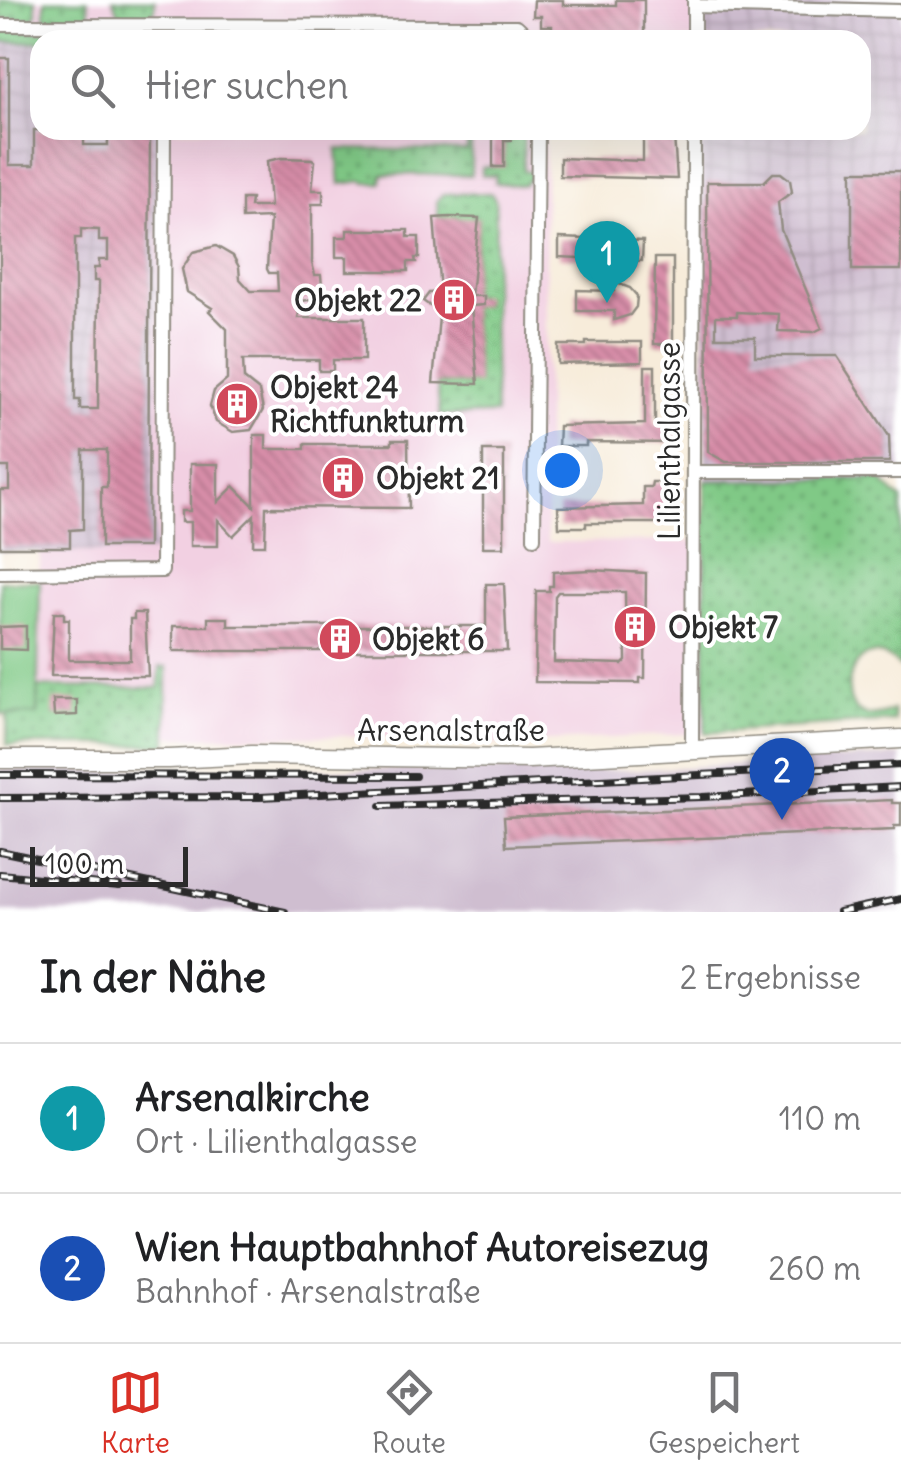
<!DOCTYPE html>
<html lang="de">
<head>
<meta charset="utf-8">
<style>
  :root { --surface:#fff; --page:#f2f2f2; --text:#202124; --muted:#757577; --line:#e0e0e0; --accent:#d93025 }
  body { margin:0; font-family:Delius,sans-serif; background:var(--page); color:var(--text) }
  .scale { position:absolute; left:30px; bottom:25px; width:158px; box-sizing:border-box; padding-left:10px; border:5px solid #2b2b2b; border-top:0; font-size:28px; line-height:35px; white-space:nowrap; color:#2b2b2b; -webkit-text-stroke:8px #fff; paint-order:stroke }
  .you { position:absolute; left:562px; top:470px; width:35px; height:35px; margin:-25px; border:8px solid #fff; border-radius:50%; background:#1a73e8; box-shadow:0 0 0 15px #1a73e833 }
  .badge { display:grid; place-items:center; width:65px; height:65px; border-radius:50%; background:var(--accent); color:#fff; font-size:32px; font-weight:700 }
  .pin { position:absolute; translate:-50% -82px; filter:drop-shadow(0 2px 5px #0008) }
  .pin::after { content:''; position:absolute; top:52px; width:35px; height:30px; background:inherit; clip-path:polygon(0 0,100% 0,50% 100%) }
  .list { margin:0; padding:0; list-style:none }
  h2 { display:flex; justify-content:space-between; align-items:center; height:130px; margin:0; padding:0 40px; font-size:42px }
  h2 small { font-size:32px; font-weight:400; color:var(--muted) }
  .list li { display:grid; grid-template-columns:65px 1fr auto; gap:30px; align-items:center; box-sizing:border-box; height:150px; padding:0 40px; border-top:2px solid var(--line) }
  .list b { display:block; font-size:38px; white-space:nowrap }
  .list p { margin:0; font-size:32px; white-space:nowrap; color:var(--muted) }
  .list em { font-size:32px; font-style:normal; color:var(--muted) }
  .icon { flex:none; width:55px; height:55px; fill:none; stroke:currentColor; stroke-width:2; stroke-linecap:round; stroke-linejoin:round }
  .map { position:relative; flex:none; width:901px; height:912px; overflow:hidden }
  .search { position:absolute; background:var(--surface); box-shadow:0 10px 40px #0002; left:30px; right:30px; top:30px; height:110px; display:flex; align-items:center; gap:25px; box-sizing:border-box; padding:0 35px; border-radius:30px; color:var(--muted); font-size:38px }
  .sheet { height:430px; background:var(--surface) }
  nav { display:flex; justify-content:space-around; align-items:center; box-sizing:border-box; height:140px; border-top:2px solid var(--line); background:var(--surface); font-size:28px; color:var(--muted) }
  nav a { display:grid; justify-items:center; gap:5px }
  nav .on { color:var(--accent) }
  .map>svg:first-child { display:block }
  .built { fill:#f2d0e2 }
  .industrial { fill:url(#industrial-grid) }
  .railway { fill:#cfbed0 }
  .grass { fill:url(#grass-dots); stroke:#567a58; stroke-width:2.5 }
  .green { fill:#80c986; stroke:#567a58; stroke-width:2.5 }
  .building { fill:url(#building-back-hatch); fill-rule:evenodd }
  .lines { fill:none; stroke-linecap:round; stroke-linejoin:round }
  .minor-casing { stroke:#918c82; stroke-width:16 }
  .secondary-casing { stroke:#918c82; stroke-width:21 }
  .minor { stroke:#fff; stroke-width:12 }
  .secondary { stroke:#fff; stroke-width:18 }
  .rail-casing { stroke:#2b2b2b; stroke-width:8 }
  .rail { stroke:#fff; stroke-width:4; stroke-dasharray:11; stroke-linecap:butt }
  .labels { text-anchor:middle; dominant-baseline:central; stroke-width:8; stroke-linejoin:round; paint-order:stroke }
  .poi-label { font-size:30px; font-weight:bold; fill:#2b2b2b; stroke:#fff; text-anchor:start }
  .street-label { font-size:30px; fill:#2b2b2b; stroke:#fff }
</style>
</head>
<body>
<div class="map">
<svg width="901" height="912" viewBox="0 0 901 912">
  <defs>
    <pattern id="industrial-grid" width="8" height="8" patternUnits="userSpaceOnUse" patternTransform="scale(2.5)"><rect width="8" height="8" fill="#cfbed0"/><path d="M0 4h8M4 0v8" fill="none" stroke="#b2a3b3"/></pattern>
    <pattern id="grass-dots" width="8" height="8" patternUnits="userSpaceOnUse" patternTransform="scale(2.5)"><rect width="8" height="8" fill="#80c986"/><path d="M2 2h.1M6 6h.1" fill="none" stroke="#69a36e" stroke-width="1.8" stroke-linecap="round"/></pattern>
    <pattern id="building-back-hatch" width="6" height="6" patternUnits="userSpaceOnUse" patternTransform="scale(2.5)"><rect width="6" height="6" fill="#d88ea9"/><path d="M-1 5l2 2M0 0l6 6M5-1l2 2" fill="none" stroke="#af748a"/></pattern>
  </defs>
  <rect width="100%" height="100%" fill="#fff"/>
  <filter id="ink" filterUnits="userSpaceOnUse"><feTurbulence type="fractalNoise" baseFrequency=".01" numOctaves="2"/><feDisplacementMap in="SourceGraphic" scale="20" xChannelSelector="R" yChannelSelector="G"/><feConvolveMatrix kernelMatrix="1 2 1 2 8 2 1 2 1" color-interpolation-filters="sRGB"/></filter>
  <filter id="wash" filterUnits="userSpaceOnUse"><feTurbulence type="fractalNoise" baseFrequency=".0048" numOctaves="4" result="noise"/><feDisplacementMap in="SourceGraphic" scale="40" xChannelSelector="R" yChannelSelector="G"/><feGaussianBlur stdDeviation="2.25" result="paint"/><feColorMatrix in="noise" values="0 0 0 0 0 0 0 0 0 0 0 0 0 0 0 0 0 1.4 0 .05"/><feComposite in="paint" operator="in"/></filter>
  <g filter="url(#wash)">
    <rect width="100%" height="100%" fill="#f7ecda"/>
    <path class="built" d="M0,0H901L698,40H157L0,31Z
      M158,130H545L547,542L705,541V733L494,744L369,736L167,737V667L160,688L38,687L40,552L155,551Z"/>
    <path class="industrial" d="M698,0H901V482L705,481L700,130H861V40H698Z
      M0,31L40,40V130H158L155,552H0Z"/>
    <path class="railway" d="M901,755V912H0V768L635,770Z"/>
    <path class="grass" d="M0,0H36V14L32,19H0Z
      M45,0H88L89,18H45Z
      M113,0H155V9L147,19H121Z
      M182,30L506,32L521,40H171L174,33Z
      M467,130H471V175L382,174L381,183H365L363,181L340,184L337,149L467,151Z
      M511,130H524L523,171L531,172V177L523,185L495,183V175H482V167L503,166L504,140H511Z
      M491,193L495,199L496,225L493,285L495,414L440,416L437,384L478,383L471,306L483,305L484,297L471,296L479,219L438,218L437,201L444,194Z
      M880,479L901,500V668C847,611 821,743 893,710L894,721L705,733V623H714V615L705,614V481Z
      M160,667H167V745H7V714H37L38,687L159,688Z"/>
    <path class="green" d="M0,31H150L158,40L0,42Z
      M0,581H40L37,714H0Z"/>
    <g id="blocks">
      <path class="building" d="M534,0H563V5H616V0H644V34L552,35V26H541V16H533Z
        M0,58H9V165H34V130H84V145H108V130H150L148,547H101V487H107V450H83V529L70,530V547H0V490H9V467H0ZM81,229L99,230V241H108V260H99V268H94V281H99L98,409H80V400H75V238H81Z
        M493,130H511V140H504V167H493Z
        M643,136H674L677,179L560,176V158L643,161Z
        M281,158L312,159L315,161L312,190H323V204H312V263L315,275H321L322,287L316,293L317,299L301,301L298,318H364V360H333V371H319V360H243L244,379L259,391L263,410L251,430L233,432L216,422L210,406L214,391L227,380V329L209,311L212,308L187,292L182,269L193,252L216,246L233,256L239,267L240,279L251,291H278L277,273H269L267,269L270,218L242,219V199H251L250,207H270L267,161Z
        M852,171H901V270H852Z
        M773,173H781L790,180L792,192L778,202L781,230L822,328L814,332L778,331L779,314L737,312V316H716V337H755V356H837L889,436L890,462H726L708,452L707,182H764Z
        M449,217L479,218L471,296H484V305L471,306L478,384L433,383L440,306H430L423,301L429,293L440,292L434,218Z
        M347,230H408V237H419V258H415L416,262H408V271H347V257H336V237H347Z
        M559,238L643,241L642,261L559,257Z
        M655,258H673V344H654Z
        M614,282L630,288L637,296L636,307L630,315L614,320V311H577V290L614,291Z
        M586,342H642V362L558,364V345H586Z
        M645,366H655V424H676V443L586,442V446H558L559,426L645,424Z
        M254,435H266V449H305V444H392V440H408L409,508L266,507L265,545H253L254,515L233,536L218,520V546H190V522H181V511H190V464H218V502L234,486L254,506Z
        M483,451H504V547H483Z
        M652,482H664V489H672L676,523H586V527H559L558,507L643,505V487H651Z
        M591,570L646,573L645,678H640V683L535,682L536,591H549V586H553V572ZM558,592H625L626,661L623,664L554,662L555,596Z
        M486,584H504L507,651H173V626H208V618H228V626H486Z
        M54,613H64V619H69V660H130V619H134V613H145L148,676H51Z
        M26,626V650L0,649V627Z
        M53,700H77V715L54,716Z
        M892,800V803H901V826H894V830L506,846L504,817Z"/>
    </g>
  </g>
  <g filter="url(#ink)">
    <use href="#blocks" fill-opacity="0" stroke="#918c82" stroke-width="2.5"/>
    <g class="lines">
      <g class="minor-casing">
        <path id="minor" d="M694,6L901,11
          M0,25L517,26L532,40
          M694,40V0
          M694,472H901
          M534,538L538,130
          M0,573L162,571L164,130
          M692,751L694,130"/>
      </g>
      <g class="secondary-casing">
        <path id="secondary" d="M0,759H169L252,755L529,759L901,739"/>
      </g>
      <use href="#minor" class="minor"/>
      <use href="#secondary" class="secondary"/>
      <g class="rail-casing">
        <path id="rail" d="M0,775L415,776
          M0,798L260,797L901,765
          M381,806L702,797L901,787
          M0,851L285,912
          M0,874L119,886
          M839,912L901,899"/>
      </g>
      <use href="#rail" class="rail"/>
    </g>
  </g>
  <defs>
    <g id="building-disc" transform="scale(2.25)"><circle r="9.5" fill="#d1495b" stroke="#fff"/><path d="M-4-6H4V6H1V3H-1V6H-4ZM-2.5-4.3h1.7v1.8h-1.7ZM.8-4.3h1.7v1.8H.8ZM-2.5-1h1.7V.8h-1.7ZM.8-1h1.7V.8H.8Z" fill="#fff"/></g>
  </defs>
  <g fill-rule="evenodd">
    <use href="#building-disc" x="454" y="300"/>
    <use href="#building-disc" x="237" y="404"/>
    <use href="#building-disc" x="343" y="478"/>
    <use href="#building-disc" x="635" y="627"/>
    <use href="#building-disc" x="340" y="639"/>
  </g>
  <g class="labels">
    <g class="poi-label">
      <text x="422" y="300" text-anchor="end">Objekt 22</text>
      <text x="270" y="387">Objekt 24<tspan x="270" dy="34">Richtfunkturm</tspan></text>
      <text x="376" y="478">Objekt 21</text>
      <text x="668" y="627">Objekt 7</text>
      <text x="372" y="639">Objekt 6</text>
    </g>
    <g class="street-label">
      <text transform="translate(669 441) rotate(-90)">Lilienthalgasse</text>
      <text x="451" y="730">Arsenalstraße</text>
    </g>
  </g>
</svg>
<div class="scale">100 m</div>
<div class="you"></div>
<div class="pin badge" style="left:607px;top:303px;background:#0f9aa8">1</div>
<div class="pin badge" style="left:782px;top:820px;background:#1a4fb4">2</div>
<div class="search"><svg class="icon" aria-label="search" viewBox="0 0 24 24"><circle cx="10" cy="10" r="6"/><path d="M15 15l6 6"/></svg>Hier suchen</div>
</div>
<section class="sheet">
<h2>In der Nähe<small>2 Ergebnisse</small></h2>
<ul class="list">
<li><span class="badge" style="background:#0f9aa8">1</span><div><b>Arsenalkirche</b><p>Ort · Lilienthalgasse</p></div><em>110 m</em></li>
<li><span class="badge" style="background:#1a4fb4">2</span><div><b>Wien Hauptbahnhof Autoreisezug</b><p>Bahnhof · Arsenalstraße</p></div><em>260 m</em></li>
</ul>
</section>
<nav>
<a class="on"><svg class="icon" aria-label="map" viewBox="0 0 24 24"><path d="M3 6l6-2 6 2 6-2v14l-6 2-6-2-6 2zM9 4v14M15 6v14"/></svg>Karte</a>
<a><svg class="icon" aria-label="directions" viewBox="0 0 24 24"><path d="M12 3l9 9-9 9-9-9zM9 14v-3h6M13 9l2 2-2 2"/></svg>Route</a>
<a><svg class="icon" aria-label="saved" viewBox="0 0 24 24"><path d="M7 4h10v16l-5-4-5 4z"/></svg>Gespeichert</a>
</nav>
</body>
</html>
